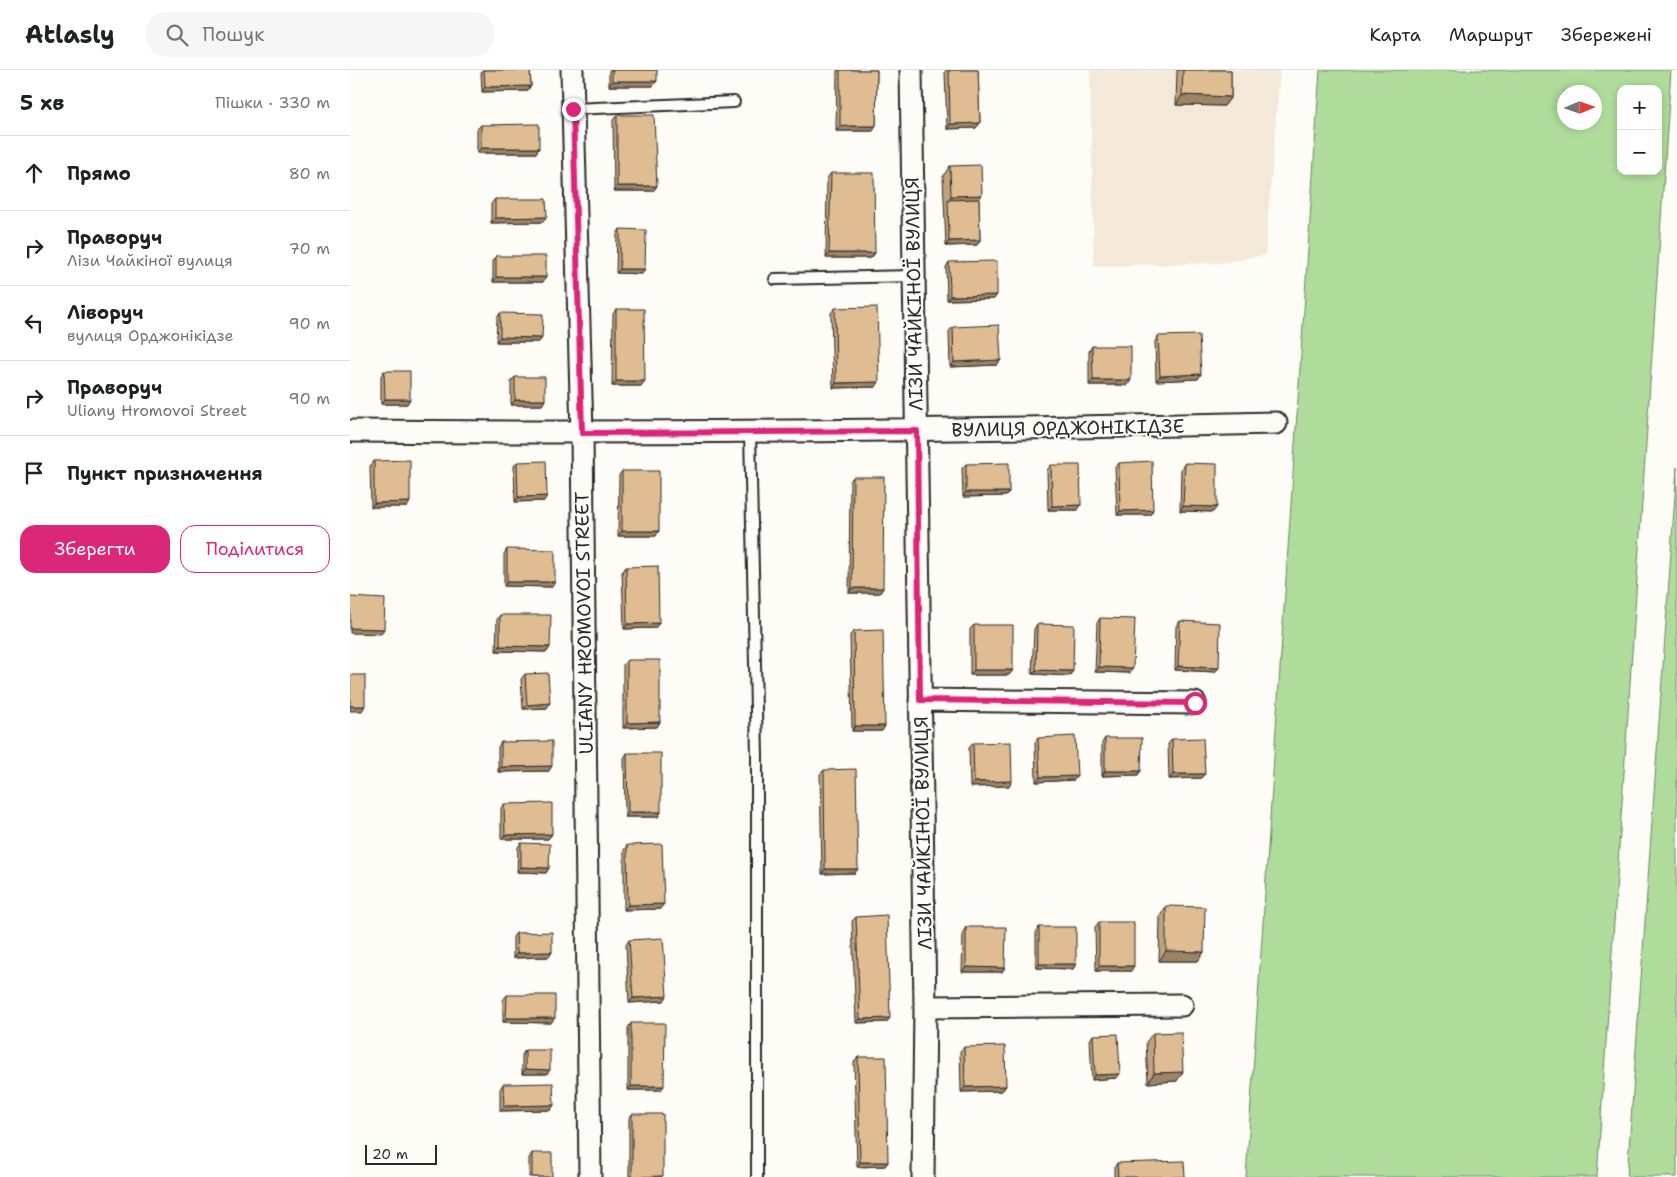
<!DOCTYPE html>
<html lang="uk">
<head>
<meta charset="utf-8">
<style>
  :root { --surface:#fff; --page:#f6f6f6; --text:#202124; --muted:#757577; --line:#e0e0e0; --accent:#db2777 }
  body { margin:0; font-family:"Shantell Sans",sans-serif; background:var(--page); color:var(--text) }
  .controls { position:absolute; right:15px; top:15px; display:grid; overflow:hidden; border-radius:10px; box-shadow:0 2px 8px #0003 }
  .controls button { width:45px; height:45px; display:grid; place-items:center; padding:0; border:0; border-bottom:1px solid var(--line); background:var(--surface); color:var(--text); font:25px sans-serif }
  .compass { position:absolute; left:1207px; top:15px; width:45px; height:45px; border-radius:50%; background:var(--surface); box-shadow:0 2px 8px #0003; rotate:88deg }
  .scale { position:absolute; left:15px; bottom:12px; width:72px; box-sizing:border-box; padding-left:5px; border:2px solid #2b2b2b; border-top:0; font-size:14px; line-height:18px; white-space:nowrap; color:#2b2b2b; -webkit-text-stroke:4px #fdfcf7; paint-order:stroke }
  .stop { position:absolute; width:15px; height:15px; margin:-11px; border:4px solid #db2777; border-radius:50%; background:#fff }
  .stop.end { background:#db2777; border-color:#fff; box-shadow:0 1px 5px #0008 }
  .list { margin:0; padding:0; list-style:none }
  h2 { display:flex; justify-content:space-between; align-items:center; height:65px; margin:0; padding:0 20px; font-size:21px }
  h2 small { font-size:16px; font-weight:400; color:var(--muted) }
  .list li { display:grid; grid-template-columns:32px 1fr auto; gap:15px; align-items:center; box-sizing:border-box; height:75px; padding:0 20px; border-top:1px solid var(--line) }
  .list b { display:block; font-size:19px; white-space:nowrap }
  .list p { margin:0; font-size:16px; white-space:nowrap; color:var(--muted) }
  .list em { font-size:16px; font-style:normal; color:var(--muted) }
  .actions { display:flex; gap:10px; padding:15px 20px }
  .actions a { flex:1; padding:11px 0; border:1px solid var(--accent); border-radius:15px; text-align:center; font-size:18px; color:var(--accent) }
  .actions .main { background:var(--accent); color:#fff }
  .icon { flex:none; width:28px; height:28px; fill:none; stroke:currentColor; stroke-width:2; stroke-linecap:round; stroke-linejoin:round }
  .map { position:relative; flex:none; width:1327px; height:1107px; overflow:hidden }
  header { display:flex; align-items:center; gap:30px; box-sizing:border-box; height:70px; padding:0 25px; background:var(--surface); border-bottom:1px solid var(--line) }
  header strong { font-size:24px }
  nav { display:flex; gap:28px; margin-inline-start:auto; font-size:18px }
  .search { width:350px; height:45px; background:var(--page); display:flex; align-items:center; gap:12px; box-sizing:border-box; padding:0 18px; border-radius:28px; color:var(--muted); font-size:19px }
  main { display:flex }
  aside { flex:1; background:var(--surface) }
  .map>svg:first-child { display:block }
  .built { fill:#f4e9d8 }
  .green { fill:#afdc9b; stroke:#6d8463; fill-rule:evenodd }
  .lines { fill:none; stroke-linecap:round; stroke-linejoin:round }
  .service-casing { stroke:#2b2b2b; stroke-width:14 }
  .minor-casing { stroke:#2b2b2b; stroke-width:25 }
  .service { stroke:#fdfcf7; stroke-width:10 }
  .minor { stroke:#fdfcf7; stroke-width:21 }
  .wall { fill:#c0a27d; stroke:#2b2b2b }
  .shaded-wall { fill:#9c8466; stroke:#2b2b2b }
  .building { fill:#dfbc91; stroke:#2b2b2b }
  .route { stroke:#db2777; stroke-width:6 }
  .labels { text-anchor:middle; dominant-baseline:central; stroke-width:4.5; stroke-linejoin:round; paint-order:stroke }
  .street-label { font-size:19px; fill:#2b2b2b; stroke:#fdfcf7 }
</style>
</head>
<body>
<header>
<strong>Atlasly</strong>
<div class="search"><svg class="icon" aria-label="search" viewBox="0 0 24 24"><circle cx="10" cy="10" r="6"/><path d="M15 15l6 6"/></svg>Пошук</div>
<nav><a>Карта</a><a>Маршрут</a><a>Збережені</a></nav>
</header>
<main>
<aside>
<h2>5 хв<small>Пішки · 330 m</small></h2>
<ul class="list">
<li><svg class="icon" aria-label="ahead" viewBox="0 0 24 24"><path d="M12 20V5M6 11l6-6 6 6"/></svg><div><b>Прямо</b></div><em>80 m</em></li>
<li><svg class="icon" aria-label="right" viewBox="0 0 24 24"><path d="M7 20v-9h11M14 6l5 5-5 5"/></svg><div><b>Праворуч</b><p>Лізи Чайкіної вулиця</p></div><em>70 m</em></li>
<li><svg class="icon" aria-label="left" viewBox="0 0 24 24"><path d="M17 20v-9H6M10 6l-5 5 5 5"/></svg><div><b>Ліворуч</b><p>вулиця Орджонікідзе</p></div><em>90 m</em></li>
<li><svg class="icon" aria-label="right" viewBox="0 0 24 24"><path d="M7 20v-9h11M14 6l5 5-5 5"/></svg><div><b>Праворуч</b><p>Uliany Hromovoi Street</p></div><em>90 m</em></li>
<li><svg class="icon" aria-label="arrive" viewBox="0 0 24 24"><path d="M6 21V4h12l-3 4 3 4H6"/></svg><div><b>Пункт призначення</b></div></li>
</ul>
<div class="actions"><a class="main">Зберегти</a><a>Поділитися</a></div>
</aside>
<div class="map">
<svg width="1327" height="1107" viewBox="0 0 1327 1107">
  <rect width="100%" height="100%" fill="#fdfcf7"/>
  <filter id="ink" filterUnits="userSpaceOnUse"><feTurbulence type="fractalNoise" baseFrequency=".02" numOctaves="2"/><feDisplacementMap in="SourceGraphic" scale="10" xChannelSelector="R" yChannelSelector="G"/><feConvolveMatrix kernelMatrix="1 2 1 2 8 2 1 2 1" color-interpolation-filters="sRGB"/></filter>
  <g filter="url(#ink)">
    <path class="built" d="M740,0H930L915,185L871,193L744,196Z"/>
    <path class="green" d="M970,0H1321L1247,1107H896ZM1271,19H1308V101H1271ZM1214,22H1244V52H1214Z
      M1327,397V1107H1277Z"/>
    <g class="lines">
      <g class="service-casing">
        <path id="service" d="M223,39L384,32
          M425,209L564,206
          M400,362L407,686V1107"/>
      </g>
      <g class="minor-casing">
        <path id="minor" d="M222,0L232,363L240,1107
          M561,0L575,937L573,1107
          M0,361C309,364 617,360 926,353
          M570,630L845,633
          M575,937L832,935"/>
      </g>
      <use href="#service" class="service"/>
      <use href="#minor" class="minor"/>
    </g>
    <path class="wall" d="M133,0H180L181,16L177,21L132,22L131,3Z
      M259,0H307L303,16H259Z
      M487,0H527L526,56L523,61H486Z
      M596,0H628L630,53L626,58L597,59L595,2Z
      M827,0H881V27L874,36L826,35Z
      M267,45L307,116L303,121H264L263,50Z
      M131,55L189,78L186,83H127V59Z
      M600,96L632,125L629,129L630,170L627,175L596,176L593,106Z
      M481,103L525,183L521,188H476L477,108Z
      M145,129L193,152L141,153V134Z
      M270,159L295,199L292,204L266,203L267,164Z
      M146,186L193,212H143V191Z
      M599,192L644,229L597,230L596,197Z
      M485,238L526,317L483,318L481,243Z
      M266,239L291,316H262L263,244Z
      M150,243L192,268L189,272H146L147,248Z
      M603,257L647,295L600,297L599,261Z
      M808,266L851,304L848,309L806,311L805,271Z
      M742,276L778,315H739V281Z
      M34,301L60,329L57,334H31V306Z
      M165,307L195,330L192,335H161V311Z
      M24,391L57,437H21L20,396Z
      M167,392L194,431L165,432L164,396Z
      M769,393L800,445H767L765,397Z
      M835,393L863,442L830,441L831,398Z
      M616,394L659,422L656,426L613,427L612,398Z
      M701,395L728,440H698L697,400Z
      M272,401L306,466H268L269,405Z
      M503,407L533,518L530,523H499L500,411Z
      M157,479L202,517L154,516V484Z
      M276,497L309,553L305,558L274,559L272,502Z
      M150,545L200,577L197,582L146,581L147,549Z
      M750,548L780,603L745,602L747,553Z
      M830,551L865,602L825,600L826,556Z
      M687,554L723,601L719,606L682,604L684,559Z
      M624,555L663,600L659,605H620V559Z
      M504,561L535,656L532,661H502L500,565Z
      M277,590L310,652L307,657L273,658V595Z
      M175,604L197,638L173,639L171,609Z
      M688,668L724,710L686,712L685,672Z
      M755,668L788,705L752,706V673Z
      M822,669L855,704L851,708L819,709L818,674Z
      M151,672L199,701L148,702V677Z
      M623,673L659,716L620,717L619,678Z
      M277,683L311,742L308,747H275L274,688Z
      M474,700L505,803L472,804L470,704Z
      M154,734L202,764L198,769H151V738Z
      M171,773L199,798L196,803L167,802L168,777Z
      M277,775L310,839L274,840V780Z
      M816,836L854,882L848,891H809L810,846Z
      M506,847L537,952L506,953L502,851Z
      M749,852L781,901H746L745,857Z
      M616,857L652,902H612L613,862Z
      M689,857L726,894L723,899L686,898V862Z
      M166,863L202,882L199,887L163,888V867Z
      M279,870L314,931L279,933L276,875Z
      M157,925L201,953L153,952V930Z
      M281,953L311,1020H278V958Z
      M803,963L827,1011L798,1013L796,972Z
      M743,965L767,1008L742,1010L740,970Z
      M614,977L656,1016L652,1021L611,1022L610,981Z
      M175,980L197,1004H172V985Z
      M508,987L538,1092L535,1096L507,1097L504,992Z
      M153,1014L201,1040L150,1041V1019Z
      M282,1044L312,1107H279V1048Z
      M182,1083L202,1107H179V1088Z
      M767,1093L835,1107H764V1098Z"/>
    <path class="shaded-wall" d="M262,11H307L303,16H259Z
      M181,16L177,21L132,22L135,17Z
      M832,25L881,27L874,36L826,35Z
      M630,53L626,58L597,59L600,54Z
      M490,56H526L523,61H486Z
      M131,78H189L186,83H127Z
      M267,116H307L303,121H264Z
      M632,125L625,134L598,130L601,126Z
      M197,147L193,152L141,153L145,148Z
      M630,170L627,175L596,176L599,171Z
      M479,183H525L521,188H476Z
      M270,199H295L292,204L266,203Z
      M146,207H196L193,212H143Z
      M647,225L644,229L597,230L600,226Z
      M150,267L192,268L189,272H146Z
      M651,290L647,295L600,297L604,292Z
      M851,304L848,309L806,311L810,306Z
      M743,310H781L778,315H739Z
      M266,311H295L291,316H262Z
      M529,312L526,317L483,318L486,313Z
      M35,329H60L57,334H31Z
      M165,330H195L192,335H161Z
      M616,422H659L656,426L613,427Z
      M197,426L194,431L165,432L168,427Z
      M60,432L57,437H21L24,433Z
      M731,435L728,440H698L702,436Z
      M833,436L867,437L863,442L830,441Z
      M803,440L800,445H767L770,441Z
      M272,461H309L306,466H268Z
      M157,512H205L202,517L154,516Z
      M502,518H533L530,523H499Z
      M309,553L305,558L274,559L277,554Z
      M0,558L34,559L31,564L0,563Z
      M150,576L200,577L197,582L146,581Z
      M828,596L869,598L865,602L825,600Z
      M749,597L783,598L780,603L745,602Z
      M624,600H663L659,605H620Z
      M686,600L723,601L719,606L682,604Z
      M200,633L197,638L173,639L177,635Z
      M0,636H15L12,641H0Z
      M310,652L307,657L273,658L277,653Z
      M505,656H535L532,661H502Z
      M202,696L199,701L148,702L151,697Z
      M755,701H791L788,705L752,706Z
      M823,704H855L851,708L819,709Z
      M727,706L724,710L686,712L690,707Z
      M662,711L659,716L620,717L624,712Z
      M278,742H311L308,747H275Z
      M202,764L198,769H151L155,765Z
      M171,797L199,798L196,803L167,802Z
      M475,799H508L505,803L472,804Z
      M314,834L310,839L274,840L278,835Z
      M816,881L854,882L848,891H809Z
      M202,882L199,887L163,888L167,883Z
      M689,894H726L723,899L686,898Z
      M749,896H784L781,901H746Z
      M616,897L655,898L652,902H612Z
      M317,926L314,931L279,933L283,928Z
      M156,948H205L201,953L153,952Z
      M540,948L537,952L506,953L510,949Z
      M175,999L200,1000L197,1004H172Z
      M833,1002L827,1011L798,1013L804,1003Z
      M770,1004L767,1008L742,1010L745,1005Z
      M281,1016H314L311,1020H278Z
      M656,1016L652,1021L611,1022L615,1017Z
      M204,1035L201,1040L150,1041L154,1036Z
      M510,1092H538L535,1096L507,1097Z"/>
    <path class="building" d="M134,0H180L181,16L135,17Z
      M262,0H307V11H262Z
      M490,0H527L526,56H490Z
      M599,0H628L630,53L600,54Z
      M833,0H881V27L832,25Z
      M267,45H304L307,116H267Z
      M189,54V78H131V55Z
      M631,95L632,125L601,126L600,96Z
      M481,103H524L525,183H479Z
      M145,129H196L197,147L145,148Z
      M629,129L630,170L599,171L598,130Z
      M270,159L296,160L295,199H270Z
      M146,186H196V207H146Z
      M647,191V225L600,226L599,192Z
      M527,237L529,312L486,313L485,238Z
      M266,239H294L295,311H266Z
      M150,243L193,244L192,268L150,267Z
      M649,255L651,290L604,292L603,257Z
      M849,265L851,304L810,306L808,266Z
      M742,276H781V310H743Z
      M34,301H60V329H35Z
      M165,307H195V330H165Z
      M60,390V432L24,433V391Z
      M196,391L197,426L168,427L167,392Z
      M802,391L803,440L770,441L769,393Z
      M659,393V422H616V394Z
      M835,393L867,394V437L833,436Z
      M701,395H730L731,435L702,436Z
      M272,401H309V461H272Z
      M503,407H534L533,518H502Z
      M157,479L205,480V512H157Z
      M308,496L309,553L277,554L276,497Z
      M0,527L35,529L34,559L0,558Z
      M150,545H201L200,577L150,576Z
      M750,548L785,549L783,598L749,597Z
      M830,551L870,553L869,598L828,596Z
      M687,554L724,555L723,601L686,600Z
      M624,555H663V600H624Z
      M533,560L535,656H505L504,561Z
      M277,590H310V652L277,653Z
      M198,603L200,633L177,635L175,604Z
      M0,605H15V636H0Z
      M725,666L727,706L690,707L688,668Z
      M755,668H792L791,701H755Z
      M853,668L855,704H823L822,669Z
      M202,671V696L151,697V672Z
      M661,672L662,711L624,712L623,673Z
      M277,683H311V742H278Z
      M506,699L508,799H475L474,700Z
      M202,733V764L155,765L154,734Z
      M171,773L200,774L199,798L171,797Z
      M312,774L314,834L278,835L277,775Z
      M816,836L855,837L854,882L816,881Z
      M537,845L540,948L510,949L506,847Z
      M749,852H784V896H749Z
      M616,857H656L655,898L616,897Z
      M689,857H726V894H689Z
      M202,862V882L167,883L166,863Z
      M313,868L317,926L283,928L279,870Z
      M157,925H205V948H156Z
      M281,953H315L314,1016H281Z
      M831,962L833,1002L804,1003L803,963Z
      M768,964L770,1004L745,1005L743,965Z
      M655,976L656,1016L615,1017L614,977Z
      M175,980H200V1000L175,999Z
      M508,987H536L538,1092H510Z
      M203,1013L204,1035L154,1036L153,1014Z
      M282,1044H313V1106L282,1107Z
      M182,1083H202V1107H182Z
      M834,1091L835,1107H768L767,1093Z"/>
  </g>
  <g class="lines" filter="url(#ink)">
    <path class="route" d="M223,39L232,363L567,361L570,630L845,633"/>
  </g>
  <g class="labels">
    <g class="street-label">
      <text transform="translate(564 224) rotate(-91)">ЛІЗИ ЧАЙКІНОЇ ВУЛИЦЯ</text>
      <text transform="translate(718 358) rotate(-1)">ВУЛИЦЯ ОРДЖОНІКІДЗЕ</text>
      <text transform="translate(234 553) rotate(-91)">ULIANY HROMOVOI STREET</text>
      <text transform="translate(573 763) rotate(-91)">ЛІЗИ ЧАЙКІНОЇ ВУЛИЦЯ</text>
    </g>
  </g>
</svg>
<div class="controls">
<button>+</button>
<button>−</button>
</div>
<svg class="compass" viewBox="-18 -18 36 36"><path d="M0-13l5 13h-10z" fill="#e53935"/><path d="M0 13l5-13h-10z" fill="#757577"/></svg>
<div class="scale">20 m</div>
<div class="stop" style="left:845px;top:633px"></div>
<div class="stop end" style="left:223px;top:39px"></div>
</div>
</main>
</body>
</html>
